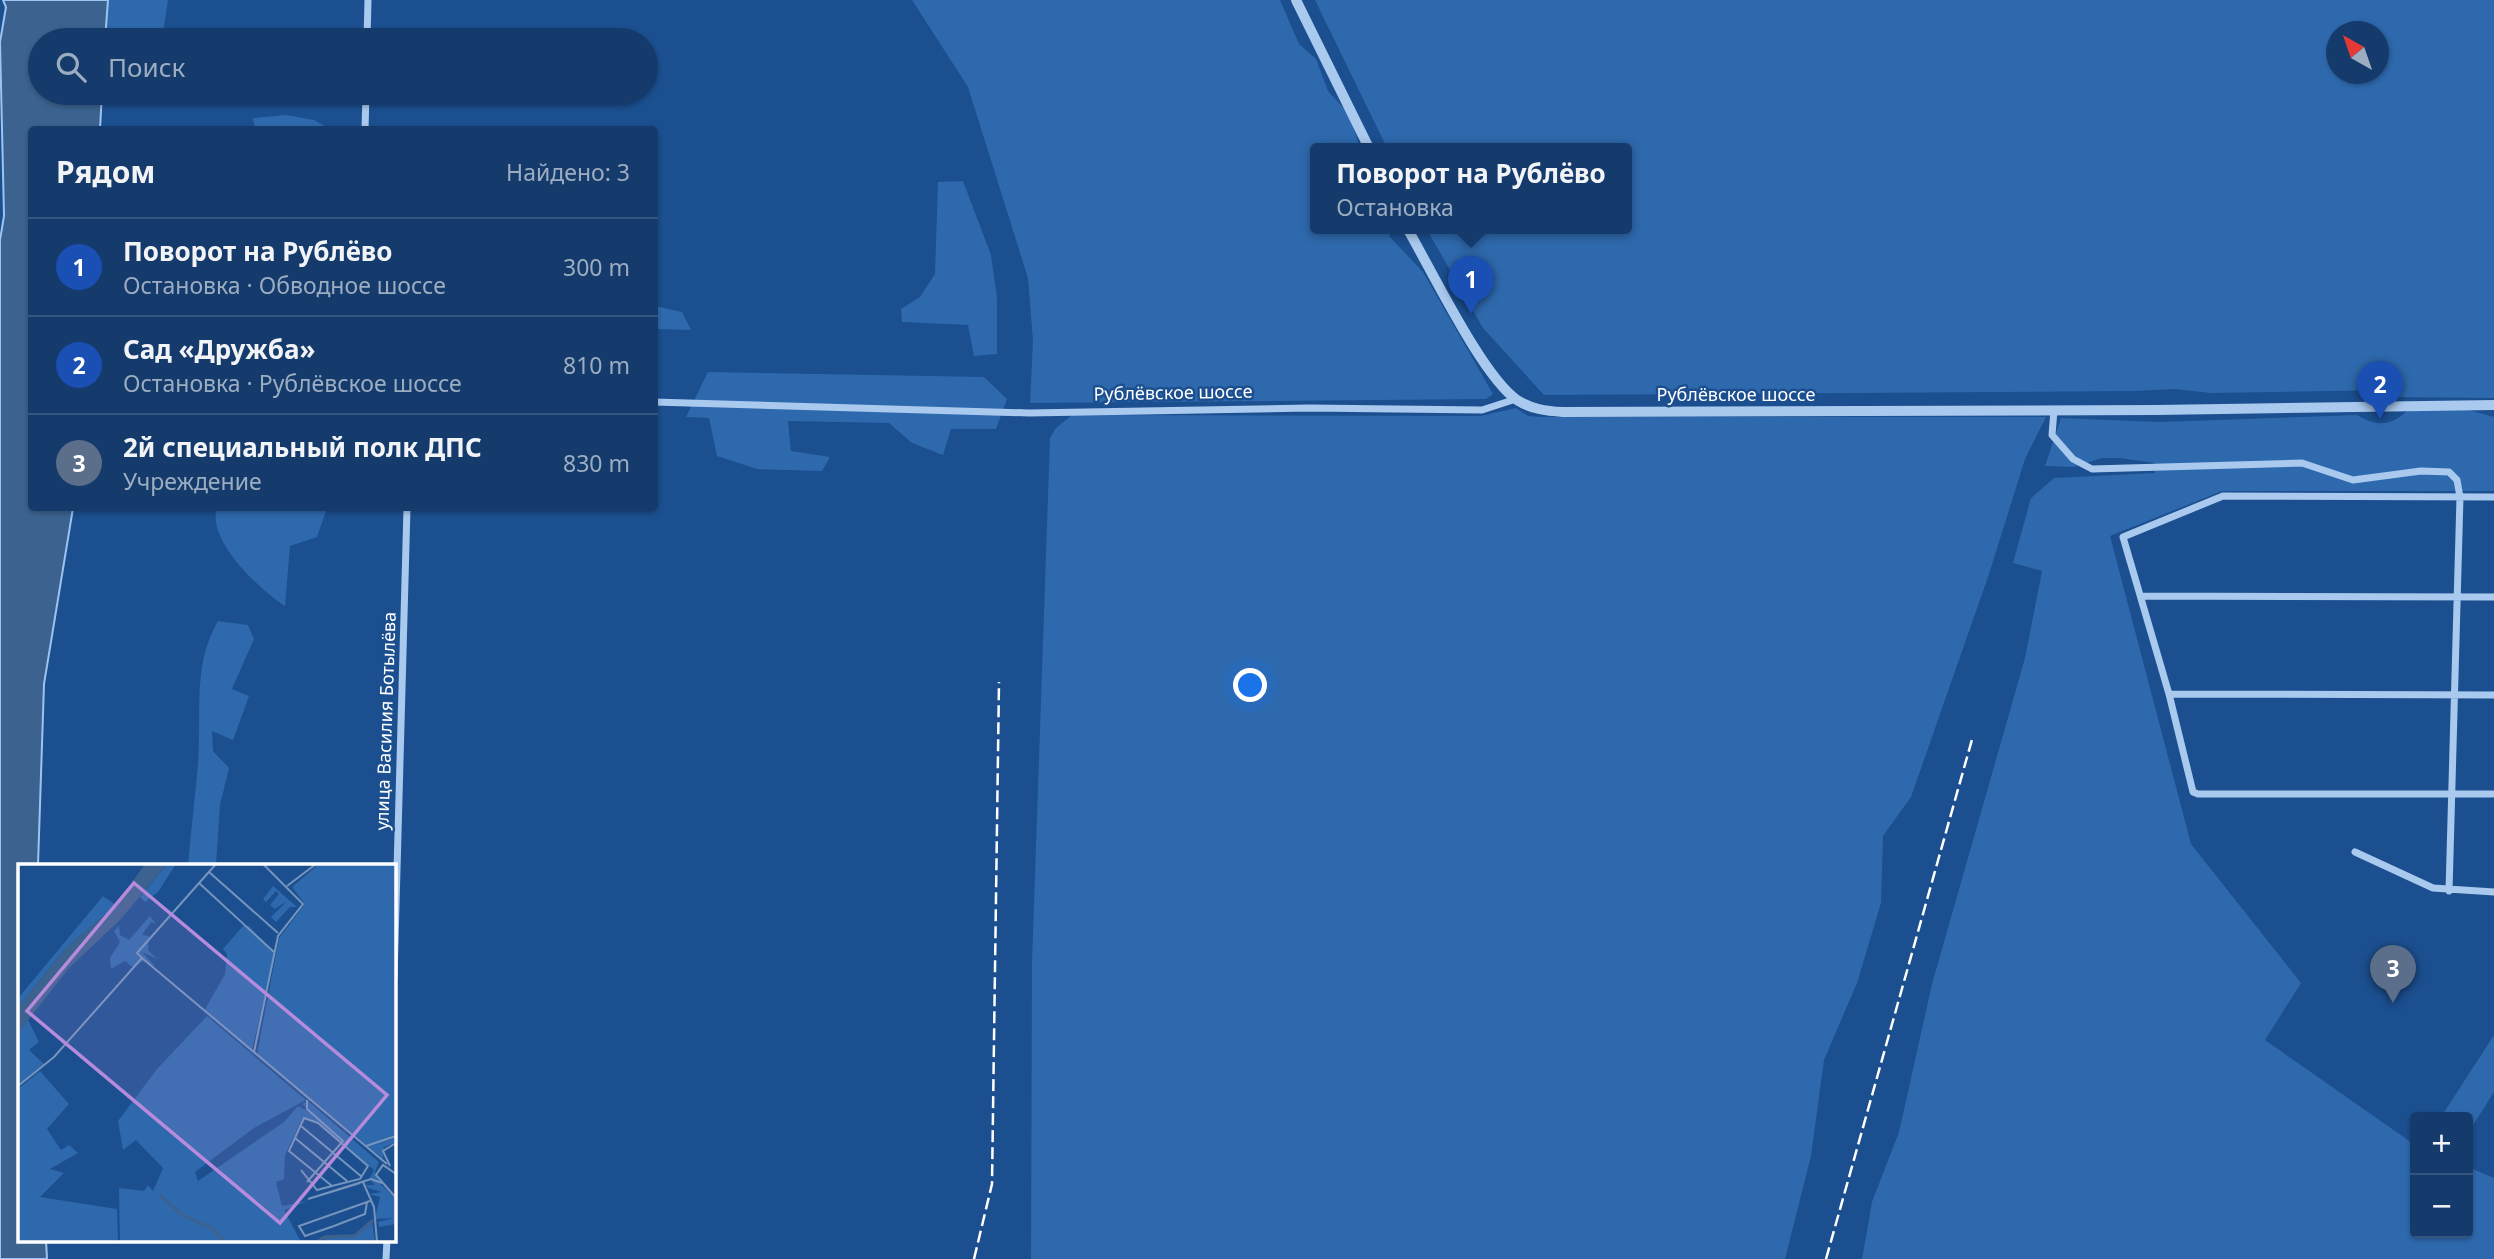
<!DOCTYPE html>
<html lang="ru">
<head>
<meta charset="utf-8">
<style>
  :root { --surface:#143b6b; --page:#214673; --text:#f1f3f6; --muted:#9dadc1; --line:#33557e; --accent:#ffd166 }
  body { margin:0; font-family:"Noto Sans",sans-serif; background:var(--page); color:var(--text) }
  .controls { position:absolute; right:21px; bottom:21px; display:grid; overflow:hidden; border-radius:7px; box-shadow:0 2px 5px #0004 }
  .controls button { width:63px; height:63px; display:grid; place-items:center; padding:0; border:0; border-bottom:2px solid var(--line); background:var(--surface); color:var(--text); font:35px sans-serif }
  .compass { position:absolute; left:2326px; top:21px; width:63px; height:63px; border-radius:50%; background:var(--surface); box-shadow:0 2px 5px #0004; rotate:320deg }
  .you { position:absolute; left:1251px; top:686px; width:24px; height:24px; margin:-18px; border:5px solid #fff; border-radius:50%; background:#1a73e8; box-shadow:0 0 0 10px #1a73e833 }
  .badge { display:grid; place-items:center; width:46px; height:46px; border-radius:50%; background:var(--accent); color:#fff; font-size:23px; font-weight:700 }
  .pin { position:absolute; translate:-50% -58px; filter:drop-shadow(0 2px 4px #0008) }
  .pin::after { content:''; position:absolute; top:37px; width:24px; height:21px; background:inherit; clip-path:polygon(0 0,100% 0,50% 100%) }
  .popup { position:absolute; left:1310px; top:143px; width:322px; height:91px; box-sizing:border-box; display:grid; place-content:center; border-radius:7px; background:var(--surface); filter:drop-shadow(0 2px 5px #0005); font-size:23px; white-space:nowrap; color:var(--muted) }
  .popup b { font-size:26px; color:var(--text) }
  .popup::after { content:''; position:absolute; left:50%; top:100%; margin-left:-14px; border:14px solid transparent; border-top-color:var(--surface) }
  .list { margin:0; padding:0; list-style:none }
  h2 { display:flex; justify-content:space-between; align-items:center; height:91px; margin:0; padding:0 28px; font-size:30px }
  h2 small { font-size:23px; font-weight:400; color:var(--muted) }
  .list li { display:grid; grid-template-columns:46px 1fr auto; gap:21px; align-items:center; box-sizing:border-box; height:98px; padding:0 28px; border-top:2px solid var(--line) }
  .list b { display:block; font-size:26px; white-space:nowrap }
  .list p { margin:0; font-size:23px; white-space:nowrap; color:var(--muted) }
  .list em { font-size:23px; font-style:normal; color:var(--muted) }
  .icon { flex:none; width:38px; height:38px; fill:none; stroke:currentColor; stroke-width:2; stroke-linecap:round; stroke-linejoin:round }
  .map { position:relative; flex:none; width:2494px; height:1259px; overflow:hidden }
  .search { position:absolute; background:var(--surface); box-shadow:0 2px 5px #0004; left:28px; top:28px; width:630px; height:77px; display:flex; align-items:center; gap:18px; box-sizing:border-box; padding:0 24px; border-radius:38px; color:var(--muted); font-size:26px }
  .panel { position:absolute; background:var(--surface); box-shadow:0 2px 5px #0004; left:28px; top:126px; width:630px; height:385px; border-radius:7px }
  .map>svg:first-child { display:block }
  .green { fill:#2e69ad; fill-rule:evenodd }
  .water { fill:#3c6290; stroke:#9cc4f0; stroke-width:2 }
  .lines { fill:none; stroke-linecap:round; stroke-linejoin:round }
  .minor { stroke:#a9c9ee; stroke-width:7 }
  .tertiary { stroke:#a9c9ee; stroke-width:10 }
  .rail { stroke:#fff; stroke-width:2.5; stroke-dasharray:12 5; stroke-linecap:butt }
  .labels { text-anchor:middle; dominant-baseline:central; stroke-width:5; stroke-linejoin:round; paint-order:stroke }
  .street-label { font-size:18px; fill:#fff; stroke:#1b4f8f }
  .inset-river { fill:none; stroke:#3c6290; stroke-width:3.5 }
  .inset-road { fill:none; stroke:#7695bc; stroke-width:2 }
  .view { fill:#b68bdc; fill-opacity:0.15; stroke:#b68bdc; stroke-width:3.5 }
  .inset-edge { fill:none; stroke:#fff; stroke-width:3.5 }
</style>
</head>
<body>
<div class="map">
<svg width="2494" height="1259" viewBox="0 0 2494 1259">
  <rect width="100%" height="100%" fill="#1b4f8f"/>
  <path class="green" d="M108,0H168L162,40H105Z
    M912,0H1280L1299,44L1316,59L1328,91L1350,115L1360,148H1315V228H1387L1390,237L1423,272L1493,394L1486,399L1030,403L1033,341L1028,278L968,87Z
    M1315,0H2494V398L2394,397L2390,390L2211,393L2174,389L2136,391L1544,395L1483,328L1426,228H1627V148H1387ZM2336,32H2378V74H2336Z
    M286,115L314,120L330,129H255L253,118Z
    M963,181L991,255L997,298V354L974,356L968,325L902,322L901,309L920,297L935,274L938,182Z
    M655,306L682,312L691,330L655,329Z
    M708,372L984,377L1007,399L996,429H951L943,455L912,443L889,423L788,421L791,451L830,457L822,471L757,469L717,456L709,418L686,417Z
    M2411,407L2465,409L2494,417V491H2222L2110,536L2191,844L2301,983L2265,1040L2415,1145V1233H2468V1167L2494,1178V1259H1862L1872,1202L1899,1132L1932,984L2025,658L2042,571L2013,563L2031,498L2054,478L2155,473V463L2120,458H2102L2074,467L2045,466L2061,418L2159,422L2357,415C2379,428 2393,426 2411,407Z
    M1516,408L1528,416L1543,417H2046L2025,459L1989,574L1911,797L1883,836L1881,903L1857,983L1824,1060L1811,1156L1785,1259H1031L1032,963L1050,438L1056,428L1072,415L1480,416Z
    M217,508H327L317,537L290,546L285,606C261,591 206,540 217,508Z
    M218,621L248,625L254,639L232,689L249,696L233,740L212,731L213,751L229,768L220,805L216,865H188C191,831 195,797 198,763C202,714 192,665 218,621Z
    M2494,1035V1092L2468,1133V1117H2441Z"/>
  <path class="water" d="M3,0H108L105,40H40V93H102L100,129L32,130V508H73L44,684L38,865H19V1240H46L47,1259H0V240L4,216L0,42L6,7Z"/>
  <g class="lines">
    <path class="minor" d="M367,40L368,0
      M365,130L366,93
      M654,402L1029,413L1309,408L1482,410L1516,399
      M2054,410L2052,435L2073,459L2092,469L2302,463L2353,480L2421,471L2449,472L2457,480L2460,497L2449,891
      M2494,497L2223,496L2123,537L2169,694L2193,792L2198,794H2494
      M2141,596L2494,597
      M2169,694L2494,695
      M2355,852L2433,888L2494,892
      M394,978L407,508
      M386,1259L387,1240"/>
    <path class="tertiary" d="M1296,0L1369,148
      M1407,228C1431,269 1482,376 1517,400C1531,409 1546,411 1563,412L2156,410L2494,405"/>
    <path class="rail" d="M974,1259L992,1184L999,682
      M1826,1259L1973,736"/>
  </g>
  <g class="labels">
    <g class="street-label">
      <text transform="translate(1173 392) rotate(-1)">Рублёвское шоссе</text>
      <text x="1736" y="394">Рублёвское шоссе</text>
      <text transform="translate(385 721) rotate(-88)">улица Василия Ботылёва</text>
    </g>
  </g>
  <g transform="translate(18 864)">
    <rect width="378" height="378" fill="#1b4f8f"/>
    <path d="M149,0H158L140,28L127,38L122,33ZM301,0H378V272L354,283L378,273V278L366,283L365,295L239,190L261,74L287,40L274,23ZM255,22L279,43H272L258,58L253,53L269,37L257,45L252,41L261,30L258,27L248,38L245,35ZM85,32L98,41L49,83L0,143L2,132ZM132,52L138,60L133,58L124,71L131,72L130,86L139,95L124,88L137,102L125,97L114,103L107,97L93,105L92,94L102,78L96,67L101,62L102,71L111,76ZM225,62H231L257,91L234,186L186,147L207,110L209,90L205,85ZM189,152L288,236L236,264L177,308L180,317L266,258L280,242L295,250L284,240L290,237L361,298L357,308L362,319L352,314L356,306L300,258L285,253L267,291L266,315L258,318L264,342L290,337L266,346L283,378H102L101,324L126,327L130,321L135,327L145,304L118,276L105,286L100,257L139,205ZM10,156L21,178L11,186L26,200L0,221V169ZM22,207L51,240L29,265L43,286L51,281L60,289L32,305L46,309L22,333L99,345L100,378H0V225ZM352,316L358,317L365,322L378,336V360L361,363L360,358L377,354L357,355L362,333L351,330L364,328L350,324L348,321H357ZM354,357L357,378H309L305,372H334Z" fill="#2e69ad"/>
    <path d="M127,0H149L102,56L51,104L0,169V143L49,83L98,41Z" fill="#3c6290"/>
    <path class="inset-river" d="M141,330L163,350M164,351L192,363L207,378M299,378L307,373L337,372L355,356"/>
    <path class="inset-road" d="M191,8L260,69M181,19L257,89M269,22L298,0M124,94L369,300M236,188L260,72L285,40L245,0M0,222L36,193L124,94L119,89L198,0M286,254L300,259L350,302L342,315L314,322L271,287ZM283,262L344,313M277,274L329,317M348,282L378,272M372,302L365,287L378,279M283,306L299,326L314,322M378,310L365,301L358,311L378,334M289,318L325,277L289,245V236M345,318L356,343L359,378M342,319L290,335L353,315L364,319M349,338L347,350L316,362L287,372L281,362L352,337"/>
    <path class="view" d="M116,19L369,231L262,359L9,147Z"/>
    <rect width="378" height="378" class="inset-edge"/>
  </g>
</svg>
<div class="controls">
<button>+</button>
<button>−</button>
</div>
<svg class="compass" viewBox="-18 -18 36 36"><path d="M0-13l5 13h-10z" fill="#e53935"/><path d="M0 13l5-13h-10z" fill="#9dadc1"/></svg>
<div class="you"></div>
<div class="pin badge" style="left:1471px;top:314px;background:#1a4fb4">1</div>
<div class="popup"><b>Поворот на Рублёво</b>Остановка</div>
<div class="pin badge" style="left:2380px;top:419px;background:#1a4fb4">2</div>
<div class="pin badge" style="left:2393px;top:1003px;background:#5c6f8a">3</div>
<div class="search"><svg class="icon" aria-label="search" viewBox="0 0 24 24"><circle cx="10" cy="10" r="6"/><path d="M15 15l6 6"/></svg>Поиск</div>
<section class="panel">
<h2>Рядом<small>Найдено: 3</small></h2>
<ul class="list">
<li><span class="badge" style="background:#1a4fb4">1</span><div><b>Поворот на Рублёво</b><p>Остановка · Обводное шоссе</p></div><em>300 m</em></li>
<li><span class="badge" style="background:#1a4fb4">2</span><div><b>Сад «Дружба»</b><p>Остановка · Рублёвское шоссе</p></div><em>810 m</em></li>
<li><span class="badge" style="background:#5c6f8a">3</span><div><b>2й специальный полк ДПС</b><p>Учреждение</p></div><em>830 m</em></li>
</ul>
</section>
</div>
</body>
</html>
